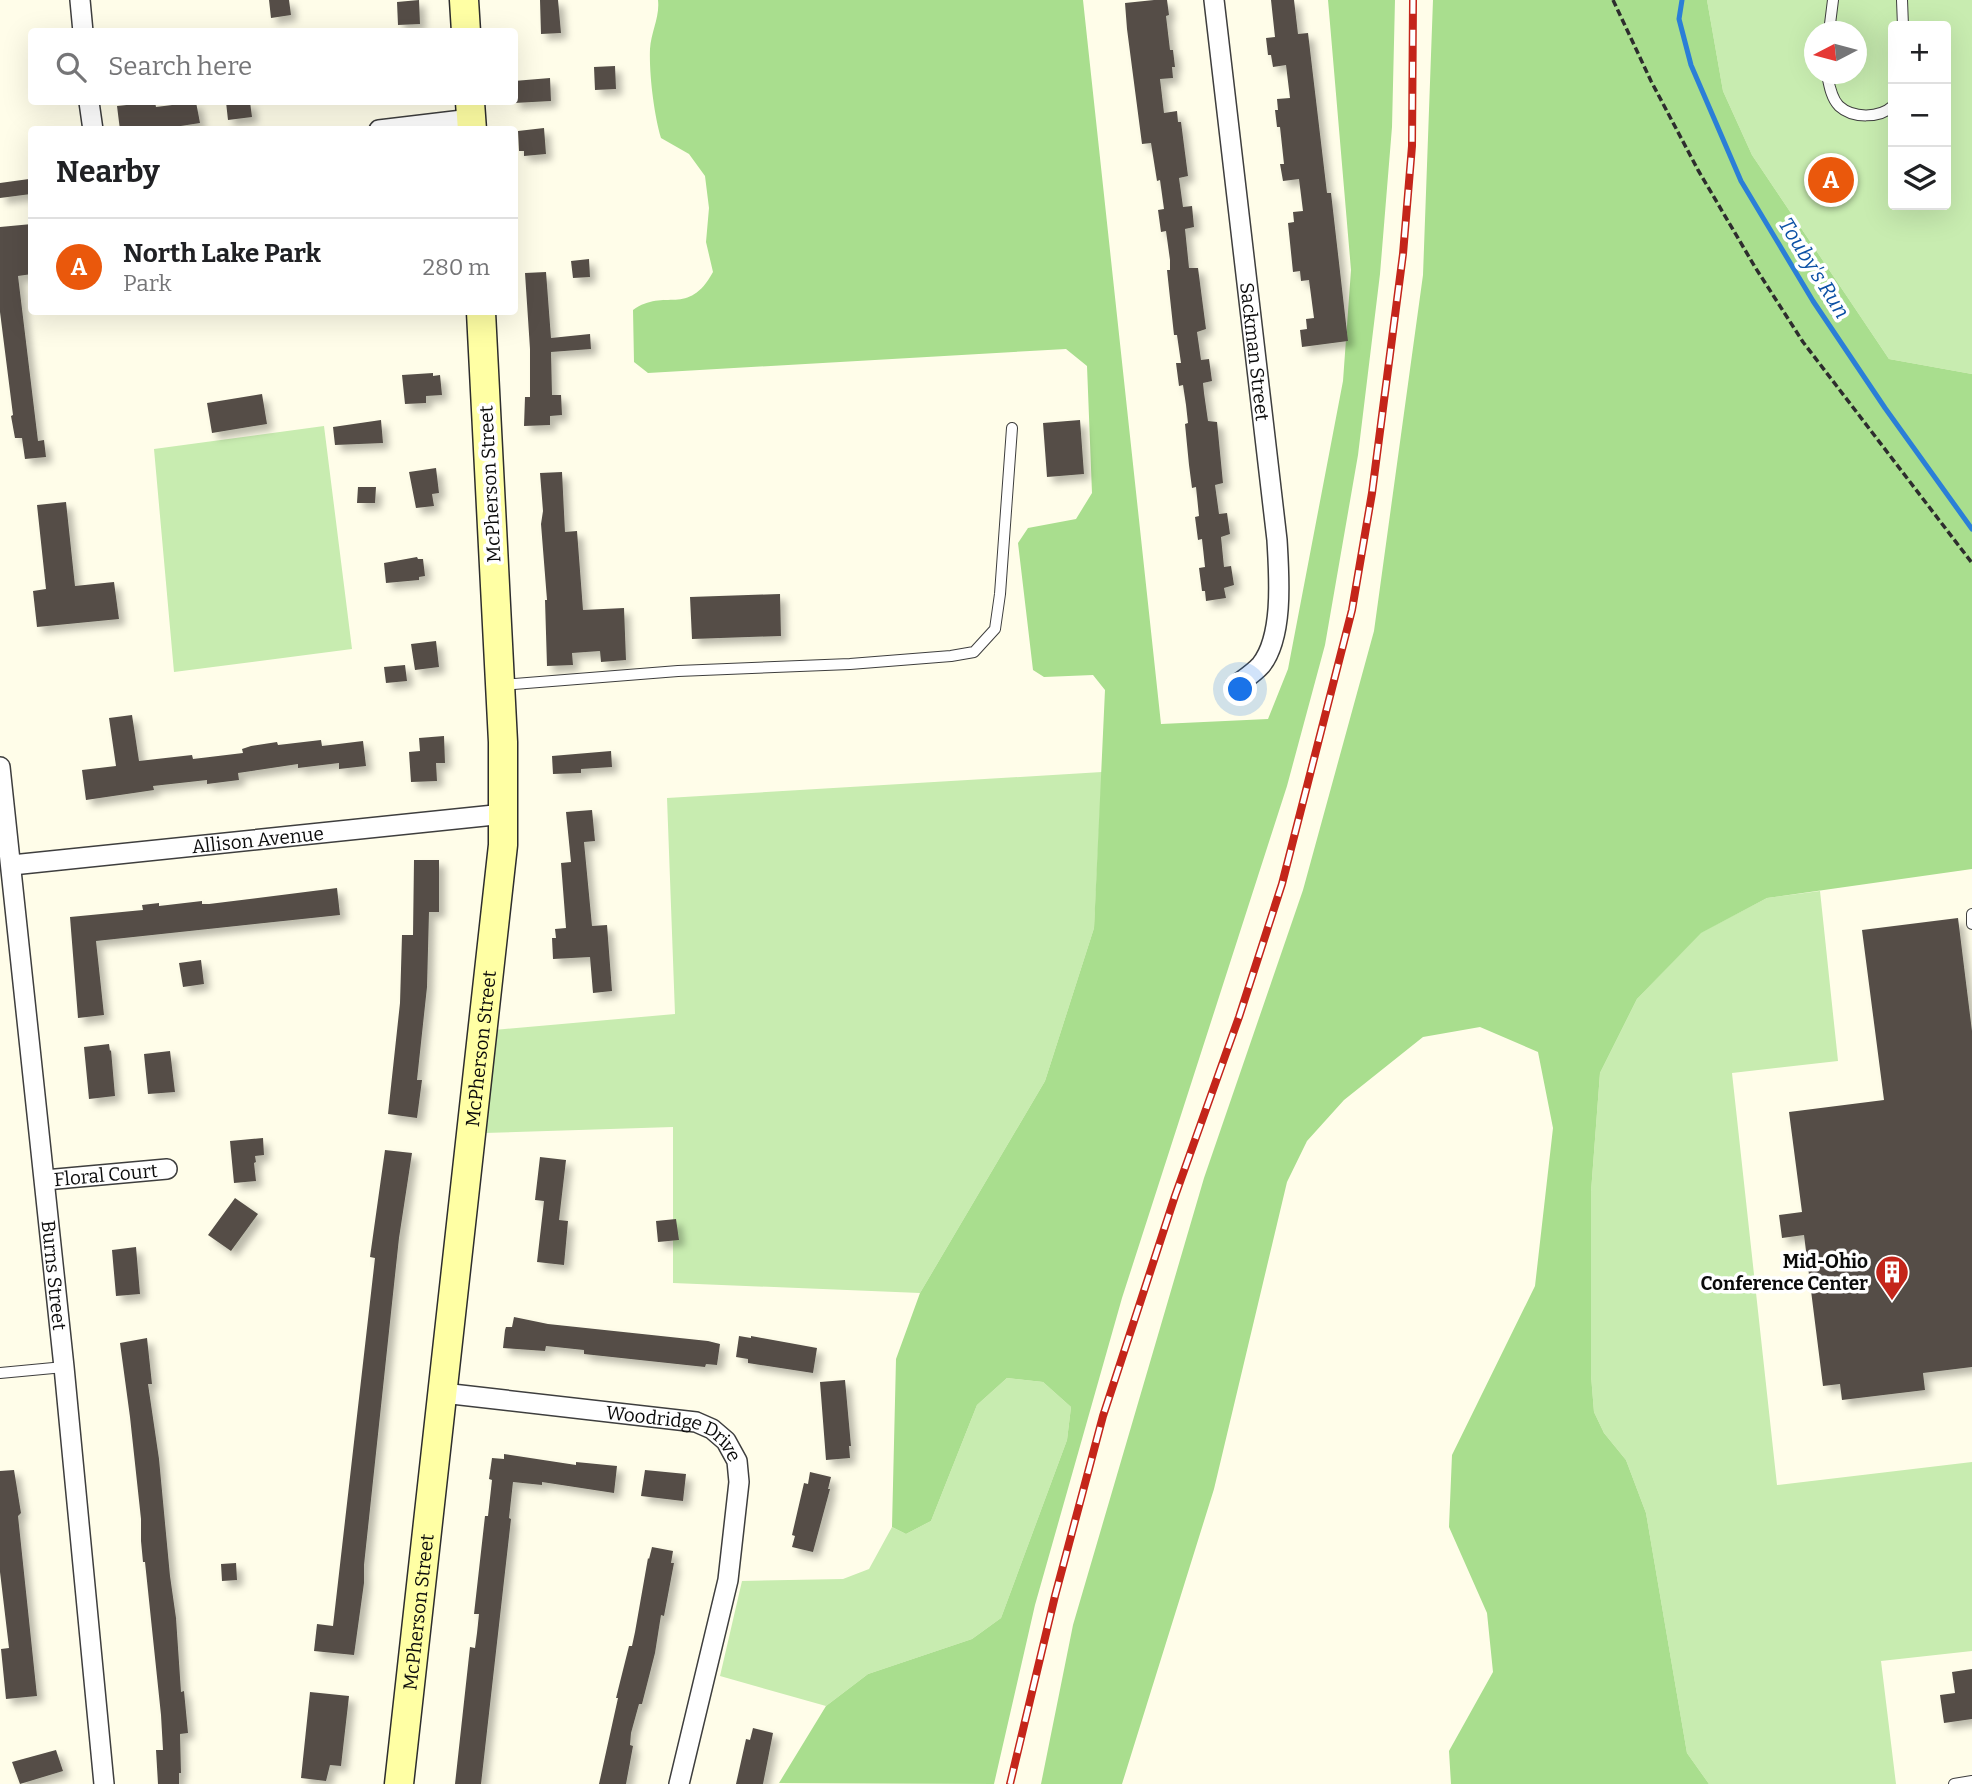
<!DOCTYPE html>
<html lang="en">
<head>
<meta charset="utf-8">
<style>
  :root { --surface:#fff; --page:#f2f2f2; --text:#202124; --muted:#757577; --line:#e0e0e0; --accent:#ea580c }
  body { margin:0; font-family:Bitter,serif; background:var(--page); color:var(--text) }
  .controls { position:absolute; right:21px; top:21px; display:grid; overflow:hidden; border-radius:7px; box-shadow:0 7px 28px #0002 }
  .controls button { width:63px; height:63px; display:grid; place-items:center; padding:0; border:0; border-bottom:2px solid var(--line); background:var(--surface); color:var(--text); font:35px sans-serif }
  .compass { position:absolute; left:1804px; top:21px; width:63px; height:63px; border-radius:50%; background:var(--surface); box-shadow:0 7px 28px #0002; rotate:264deg }
  .you { position:absolute; left:1241px; top:690px; width:24px; height:24px; margin:-18px; border:5px solid #fff; border-radius:50%; background:#1a73e8; box-shadow:0 0 0 10px #1a73e833 }
  .badge { display:grid; place-items:center; width:46px; height:46px; border-radius:50%; background:var(--accent); color:#fff; font-size:23px; font-weight:700 }
  .pin { position:absolute; translate:-50% -50%; border:4px solid #fff; box-shadow:0 2px 7px #0006 }
  .list { margin:0; padding:0; list-style:none }
  h2 { display:flex; justify-content:space-between; align-items:center; height:91px; margin:0; padding:0 28px; font-size:30px }
  h2 small { font-size:23px; font-weight:400; color:var(--muted) }
  .list li { display:grid; grid-template-columns:46px 1fr auto; gap:21px; align-items:center; box-sizing:border-box; height:98px; padding:0 28px; border-top:2px solid var(--line) }
  .list b { display:block; font-size:26px; white-space:nowrap }
  .list p { margin:0; font-size:23px; white-space:nowrap; color:var(--muted) }
  .list em { font-size:23px; font-style:normal; color:var(--muted) }
  .icon { flex:none; width:38px; height:38px; fill:none; stroke:currentColor; stroke-width:2; stroke-linecap:round; stroke-linejoin:round }
  .map { position:relative; flex:none; width:1972px; height:1784px; overflow:hidden }
  .search { position:absolute; background:var(--surface); box-shadow:0 7px 28px #0002; left:28px; top:28px; width:490px; height:77px; display:flex; align-items:center; gap:18px; box-sizing:border-box; padding:0 24px; border-radius:7px; color:var(--muted); font-size:26px }
  .panel { position:absolute; background:var(--surface); box-shadow:0 7px 28px #0002; left:28px; top:126px; width:490px; height:189px; border-radius:7px }
  .map>svg:first-child { display:block }
  .green { fill:#c8ecb0; fill-rule:evenodd }
  .forest { fill:#a9de8e }
  .lines { fill:none; stroke-linecap:round; stroke-linejoin:round }
  .stream { stroke:#2b7fd7; stroke-width:5 }
  .building { fill:#544e47; filter:url(#shadow) }
  .lane-casing { stroke:#3e3e3e; stroke-width:12 }
  .street-casing { stroke:#3e3e3e; stroke-width:22 }
  .secondary-casing { stroke:#2d2d2d; stroke-width:31 }
  .path { stroke:#2d2d2d; stroke-width:3.5; stroke-dasharray:7 3.5; stroke-linecap:butt }
  .lane { stroke:#fff; stroke-width:10 }
  .street { stroke:#fff; stroke-width:19 }
  .secondary { stroke:#ffffa4; stroke-width:28 }
  .rail-casing { stroke:#c4251a; stroke-width:8 }
  .rail { stroke:#fff; stroke-width:5; stroke-dasharray:16; stroke-linecap:butt }
  .labels { text-anchor:middle; dominant-baseline:central; stroke-width:7; stroke-linejoin:round; paint-order:stroke }
  .street-label { font-size:19px; fill:#0b0b0b; stroke:#fff }
  .poi-label { font-size:19px; font-weight:bold; fill:#0b0b0b; stroke:#fff; text-anchor:end }
  .water-label { font-size:21px; font-style:italic; fill:#0c51a5; stroke:#fff }
</style>
</head>
<body>
<div class="map">
<svg width="1972" height="1784" viewBox="0 0 1972 1784">
  <defs>
    <filter id="shadow"><feDropShadow dx="6" dy="6" stdDeviation="3.5" flood-color="#0004"/></filter>
  </defs>
  <rect width="100%" height="100%" fill="#fffde9"/>
  <path class="green" d="M1707,0H1972V374L1889,359L1752,155L1723,91ZM1893,26H1946V205H1893ZM1814,32H1856V74H1814Z
    M324,426L352,649L174,672L154,449Z
    M1102,772L1094,928L1045,1081L920,1293L673,1283V1127L484,1133L494,1030L675,1014L667,798Z
    M1820,891L1838,1061L1732,1073L1777,1485L1972,1462V1651L1881,1661L1896,1784H1709L1687,1753L1646,1513L1626,1460L1604,1433L1594,1412L1591,1375V1192L1600,1073L1637,999L1700,933L1767,898Z
    M1007,1378L1043,1382L1071,1407L1067,1440L1001,1618L972,1639L868,1674L826,1706L720,1676L742,1581L843,1579L869,1569L892,1527L906,1534L931,1521L977,1405Z"/>
  <path class="forest" d="M658,0H1083L1161,724L1268,719L1288,669L1343,381L1351,270L1328,0H1395L1392,127L1380,274L1358,455L1325,645L1287,786L1122,1298L1035,1605L994,1784L779,1783L826,1706L868,1674L972,1639L1001,1618L1067,1440L1071,1407L1043,1382L1007,1378L977,1405L931,1521L906,1534L892,1527L896,1359L920,1293L1045,1081L1094,928L1105,690L1093,675L1044,677L1033,670L1018,543L1028,528L1076,519L1092,493L1087,366L1066,349L648,373L634,362L633,310C665,287 688,318 713,272L706,242L709,208L705,176L689,154L661,138C654,114 649,74 650,49C651,32 660,17 658,0Z
    M1433,0H1707L1723,91L1752,155L1889,359L1972,374V869L1767,898L1701,933L1637,999L1600,1073L1591,1192V1375L1594,1412L1604,1433L1626,1460L1646,1513L1687,1753L1709,1784H1451L1449,1751L1493,1672L1487,1613L1449,1527L1452,1455L1535,1286L1553,1128L1538,1052L1480,1027L1423,1037L1344,1100L1307,1141L1287,1182L1214,1489L1122,1784H1041L1073,1625L1204,1178L1303,890L1374,631L1423,275Z"/>
  <g class="lines">
    <path class="stream" d="M1682,0L1679,19L1691,65L1741,181L1813,301L1885,408L1972,529"/>
  </g>
  <path class="building" d="M269,0H289L291,15L271,18Z
    M419,0L420,24L398,25L397,2Z
    M540,0H558L561,33L541,34Z
    M1154,0H1167L1169,15L1166,16L1170,50H1173L1175,67H1172L1173,78L1160,79L1164,113L1177,111L1178,122H1181L1188,176L1179,178L1183,207L1192,206L1194,227L1185,229L1188,258L1189,268H1198L1206,329L1197,332L1201,360L1209,359L1212,381L1203,383L1204,393L1208,421L1217,422L1223,483L1215,485L1219,514L1227,513L1230,534L1221,537L1224,567L1231,566L1234,585L1224,588L1226,598L1206,601L1205,591H1202L1199,568L1205,567L1202,539L1198,540L1195,517L1199,516L1196,487L1192,488L1189,465L1185,424L1188,423L1186,405L1183,385L1179,386L1176,363H1181L1177,335H1174L1170,298L1167,270H1170V260L1166,231L1161,232L1158,210L1164,209L1160,180L1157,181L1151,143L1142,144L1127,29L1125,3Z
    M1271,0H1294L1298,34L1308,33L1327,193H1331L1348,341L1302,347L1300,330L1307,329L1306,319L1314,318L1309,280L1301,281L1300,271L1293,272L1288,223L1294,222L1293,212L1303,211L1299,179L1283,181L1280,164H1284L1280,127H1277L1275,110H1278L1277,99L1290,98L1286,65L1273,67L1271,55H1268L1266,38L1275,37Z
    M615,66L616,89L595,90L594,67Z
    M550,78L551,101L514,103V81Z
    M155,102L156,107L196,102L200,123L155,130H120L117,106Z
    M226,102H250L252,117L228,120Z
    M544,128L546,154L524,156V151H519L518,131Z
    M29,179L31,194L0,198V183Z
    M32,224V274L18,276L38,441L44,440L46,457L25,459L22,438H15L11,416L13,415L0,312V227Z
    M589,259L590,277L573,278L571,261Z
    M546,272L551,338L590,334L591,349L551,352L552,395H561L562,415L550,416V425L524,426L525,397H530V349L525,273Z
    M433,373V376L440,375L442,395L426,396V403L405,404L402,375Z
    M262,394L267,424L212,433L207,403Z
    M381,420L383,443L335,445L333,427Z
    M1080,420L1084,474L1047,477L1043,423Z
    M436,468L439,493L432,494L434,506L416,508L409,472Z
    M562,472L565,532L577,531L583,610L624,608L626,660L601,662L600,651L572,653L573,665L547,666L545,600H547L541,524L543,511L540,473Z
    M358,487H376L375,503H357Z
    M66,502L75,586L114,582L119,619L37,627L33,591L46,589L37,505Z
    M417,557L418,559H423L425,576L419,577V580L386,583L384,563Z
    M780,594L781,636L692,639L690,597Z
    M436,641L439,667L415,670L411,644Z
    M405,665L407,681L386,683L384,667Z
    M132,715L139,761L192,755L193,759L243,753L242,749L251,746L277,742L278,745L321,740L322,746L363,741L366,766L339,769V763L298,768V764L238,773L239,780L207,784V780L153,786L154,790L86,800L82,770L116,766L109,718Z
    M444,736L445,763H436L437,781L411,782L409,752L420,751L419,738Z
    M611,751L612,767L581,769V773L553,774L552,756Z
    M592,810L595,841L584,842L592,926L607,925L612,991L593,993L590,957L553,959L552,938H556L555,929L566,928L561,863L571,862L566,812Z
    M414,860H439V912H429L427,987L417,1080H422L417,1118L388,1114L400,1003L402,935H413Z
    M337,888L340,915L96,941L104,1015L78,1018L70,917L143,910L142,905L159,903V906L202,901V904H209Z
    M1958,918L1972,1031V1367L1923,1373L1925,1390L1842,1400L1840,1384L1823,1386L1804,1235L1782,1238L1779,1215L1802,1212L1789,1112L1884,1100L1862,930Z
    M201,960L204,984L183,987L179,963Z
    M109,1044L110,1051L111,1050L115,1096L89,1099L84,1047Z
    M170,1051L175,1092L148,1094L144,1054Z
    M263,1138L264,1155L255,1156L256,1162L254,1163L256,1181L234,1183L230,1141Z
    M385,1150L412,1153L399,1238L364,1565V1583L354,1655L314,1651L317,1624L333,1626L375,1258L370,1257Z
    M540,1157L566,1160L559,1220L568,1221L564,1265L537,1262L544,1201L535,1200Z
    M235,1198L258,1214L231,1251L208,1235Z
    M676,1219L679,1240L658,1242L656,1221Z
    M136,1247L140,1294L116,1296L112,1250Z
    M514,1317L548,1324L708,1341L720,1344L717,1365L706,1364L705,1367L584,1354V1350L546,1346L545,1351L503,1348L505,1330L506,1327H512Z
    M739,1336L751,1338V1336L817,1348L813,1373L748,1363V1359L736,1357Z
    M147,1338L152,1384H148L159,1459L170,1576L176,1618L181,1692L184,1691L188,1733L180,1734L181,1773H179V1784H158L156,1750H163L161,1715L145,1562H143L141,1541V1519L130,1417L120,1343Z
    M845,1380L851,1446H849L850,1458L826,1460L820,1382Z
    M504,1454L576,1465V1462L617,1466L614,1493L542,1482V1485L513,1482L509,1518L511,1519L481,1784H455L470,1647L475,1648L477,1633L479,1614H474L485,1516H488L492,1480L489,1479L492,1458L504,1459Z
    M14,1470L21,1513L18,1516L37,1696L6,1699L1,1649L9,1648L0,1572V1471Z
    M645,1470L686,1474L683,1501L641,1496Z
    M810,1472L831,1477L828,1489H830L813,1552L792,1547L795,1536L792,1535L804,1483L808,1484Z
    M652,1547L673,1551L671,1563H674L664,1616L661,1615L655,1653L642,1704H639L631,1733L630,1745L633,1746L626,1784H599L618,1698H616L629,1646H632L635,1632L648,1558L649,1559Z
    M236,1563L237,1580L222,1581L221,1564Z
    M1972,1669V1719L1944,1723L1940,1695L1955,1693L1952,1672Z
    M310,1692L349,1696L341,1766L330,1765L326,1781L301,1778Z
    M753,1728L773,1733L763,1784H736L746,1739L750,1740Z
    M56,1750L63,1771L20,1784L12,1762Z"/>
  <g class="lines">
    <g class="lane-casing">
      <path id="lane" d="M1902,0L1903,26
        M1829,32L1833,0
        M1827,74C1829,84 1831,98 1839,106C1853,119 1880,118 1893,106
        M501,685L678,671L850,664L951,656L974,652L995,629L1000,594L1012,428
        M1972,914V924
        M0,1373L64,1367
        M1954,1784L1972,1781"/>
    </g>
    <g class="street-casing">
      <g id="street">
        <path d="M80,0L83,32"/>
        <path id="s1" d="M1214,0L1277,540C1279,575 1284,636 1261,665C1254,673 1243,680 1235,686"/>
        <path d="M89,102L93,130"/>
        <path d="M379,130L471,119"/>
        <path id="s2" d="M0,767L64,1367L104,1784"/>
        <path id="s3" d="M12,865L504,814"/>
        <path id="s4" d="M45,1180L167,1169"/>
        <path id="s5" d="M443,1393L696,1422L712,1429L726,1441L737,1461L739,1482L728,1580L679,1784"/>
      </g>
    </g>
    <g class="secondary-casing">
      <g id="secondary">
        <path d="M464,0L466,32"/>
        <path d="M470,102L472,130"/>
        <path id="s6" d="M399,1784L503,845V742L481,312"/>
      </g>
    </g>
    <path class="path" d="M1613,0L1651,81L1698,170L1755,267L1803,342L1972,563"/>
    <use href="#lane" class="lane"/>
    <use href="#street" class="street"/>
    <use href="#secondary" class="secondary"/>
    <g class="rail-casing">
      <path id="rail" d="M1010,1784L1055,1596L1103,1416L1175,1196L1239,1017L1282,884L1352,610L1372,493L1403,254L1412,146L1413,0"/>
    </g>
    <use href="#rail" class="rail"/>
  </g>
  <defs>
    <g id="building-pin" transform="scale(1.75)"><path d="M0 17L-7.5 6A9.5 9.5 0 1 1 7.5 6Z" fill="#c4251a" stroke="#fff"/><path d="M-4-6H4V6H1V3H-1V6H-4ZM-2.5-4.3h1.7v1.8h-1.7ZM.8-4.3h1.7v1.8H.8ZM-2.5-1h1.7V.8h-1.7ZM.8-1h1.7V.8H.8Z" fill="#fff"/></g>
  </defs>
  <g fill-rule="evenodd">
    <use href="#building-pin" x="1892" y="1272"/>
  </g>
  <g class="labels">
    <g class="street-label">
      <text stroke="none"><textPath href="#s1" startOffset="354">Sackman Street</textPath></text>
      <text transform="translate(490 484) rotate(-93)">McPherson Street</text>
      <text stroke="none"><textPath href="#s3" startOffset="247">Allison Avenue</textPath></text>
      <text stroke="none"><textPath href="#s6" startOffset="740">McPherson Street</textPath></text>
      <text stroke="none"><textPath href="#s4" startOffset="61">Floral Court</textPath></text>
      <text stroke="none"><textPath href="#s2" startOffset="511">Burns Street</textPath></text>
      <text stroke="none"><textPath href="#s5" startOffset="238">Woodridge Drive</textPath></text>
      <text stroke="none"><textPath href="#s6" startOffset="173">McPherson Street</textPath></text>
    </g>
    <g class="poi-label">
      <text x="1868" y="1261">Mid-Ohio<tspan x="1868" dy="22">Conference Center</tspan></text>
    </g>
    <g class="water-label">
      <text transform="translate(1814 268) rotate(58)">Touby's Run</text>
    </g>
  </g>
</svg>
<div class="controls">
<button>+</button>
<button>−</button>
<button><svg class="icon" aria-label="layers" viewBox="0 0 24 24"><path d="M12 4l9 5-9 5-9-5zM3 14l9 5 9-5"/></svg></button>
</div>
<svg class="compass" viewBox="-18 -18 36 36"><path d="M0-13l5 13h-10z" fill="#e53935"/><path d="M0 13l5-13h-10z" fill="#757577"/></svg>
<div class="you"></div>
<div class="pin badge" style="left:1831px;top:180px">A</div>
<div class="search"><svg class="icon" aria-label="search" viewBox="0 0 24 24"><circle cx="10" cy="10" r="6"/><path d="M15 15l6 6"/></svg>Search here</div>
<section class="panel">
<h2>Nearby<small></small></h2>
<ul class="list">
<li><span class="badge">A</span><div><b>North Lake Park</b><p>Park</p></div><em>280 m</em></li>
</ul>
</section>
</div>
</body>
</html>
